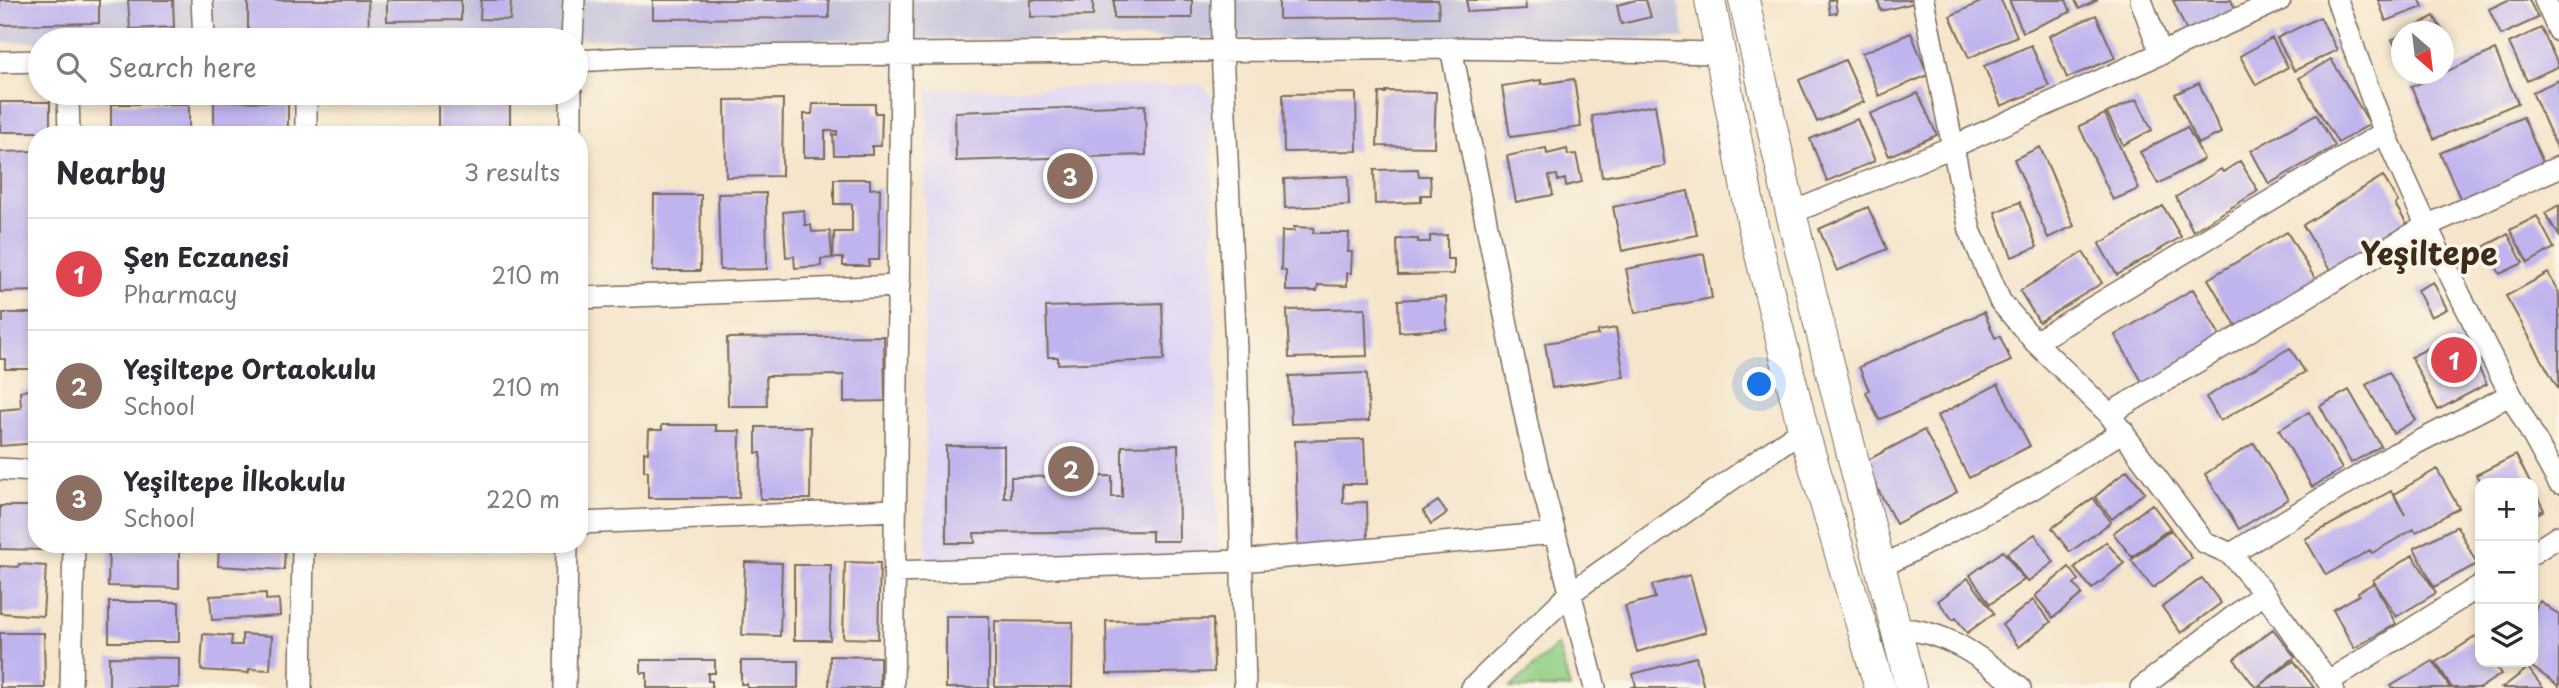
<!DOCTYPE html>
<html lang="en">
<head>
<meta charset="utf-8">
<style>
  :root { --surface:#fff; --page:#f2f2f3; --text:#2b2b33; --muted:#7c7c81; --line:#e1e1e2; --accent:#7c3aed }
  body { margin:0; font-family:"Playpen Sans",sans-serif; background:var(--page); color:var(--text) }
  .controls { position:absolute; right:21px; bottom:21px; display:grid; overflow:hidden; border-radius:14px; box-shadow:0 4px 10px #0003 }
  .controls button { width:63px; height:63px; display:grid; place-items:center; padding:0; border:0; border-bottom:2px solid var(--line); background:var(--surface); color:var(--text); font:35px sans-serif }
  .compass { position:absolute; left:2391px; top:21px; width:63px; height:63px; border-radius:50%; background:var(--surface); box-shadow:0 4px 10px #0003; rotate:152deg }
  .you { position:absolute; left:1760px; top:385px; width:24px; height:24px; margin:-18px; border:5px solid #fff; border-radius:50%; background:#1a73e8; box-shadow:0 0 0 10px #1a73e833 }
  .badge { display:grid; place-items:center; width:46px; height:46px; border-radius:50%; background:var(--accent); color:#fff; font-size:23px; font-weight:700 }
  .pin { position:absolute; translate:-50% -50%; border:4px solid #fff; box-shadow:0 2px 7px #0006 }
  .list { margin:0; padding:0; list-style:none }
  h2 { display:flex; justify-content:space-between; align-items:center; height:91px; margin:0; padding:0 28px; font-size:30px }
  h2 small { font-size:23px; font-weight:400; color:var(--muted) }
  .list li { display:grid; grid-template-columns:46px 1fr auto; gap:21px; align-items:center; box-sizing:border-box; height:112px; padding:0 28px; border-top:2px solid var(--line) }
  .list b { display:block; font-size:26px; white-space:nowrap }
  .list p { margin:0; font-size:23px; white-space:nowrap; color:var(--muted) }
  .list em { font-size:23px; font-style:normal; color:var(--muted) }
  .icon { flex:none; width:38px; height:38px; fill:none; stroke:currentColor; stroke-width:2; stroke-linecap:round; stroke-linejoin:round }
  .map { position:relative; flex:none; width:2559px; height:688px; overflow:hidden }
  .search { position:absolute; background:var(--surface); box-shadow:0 4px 10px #0003; left:28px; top:28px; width:560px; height:77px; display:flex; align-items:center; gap:18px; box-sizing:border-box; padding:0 24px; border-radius:38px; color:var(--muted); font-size:26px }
  .panel { position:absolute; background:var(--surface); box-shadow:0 4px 10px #0003; left:28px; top:126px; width:560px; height:427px; border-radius:28px }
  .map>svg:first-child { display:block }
  .built { fill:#ded5f5 }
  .industrial { fill:#c3c1db }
  .green { fill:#91cf84; stroke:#667c51; stroke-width:2 }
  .building { fill:#bfb4ee }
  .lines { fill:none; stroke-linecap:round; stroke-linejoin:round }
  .street-casing { stroke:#7c6b5b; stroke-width:24 }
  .secondary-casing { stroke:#7c6b5b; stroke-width:32 }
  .street { stroke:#fff; stroke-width:21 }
  .secondary { stroke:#fff; stroke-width:30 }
  .labels { text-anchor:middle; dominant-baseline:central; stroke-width:7; stroke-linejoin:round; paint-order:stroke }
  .district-label { font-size:32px; font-weight:bold; fill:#3b2a1e; stroke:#fcf5e5 }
</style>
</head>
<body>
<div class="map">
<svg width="2559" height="688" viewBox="0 0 2559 688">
  <rect width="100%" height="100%" fill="#fcf5e5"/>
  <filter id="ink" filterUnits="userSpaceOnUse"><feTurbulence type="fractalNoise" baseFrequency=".0143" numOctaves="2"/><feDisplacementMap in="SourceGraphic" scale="14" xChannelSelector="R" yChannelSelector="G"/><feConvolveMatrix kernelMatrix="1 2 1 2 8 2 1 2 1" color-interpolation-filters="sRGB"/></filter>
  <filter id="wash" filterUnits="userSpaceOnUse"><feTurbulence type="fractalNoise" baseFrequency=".00686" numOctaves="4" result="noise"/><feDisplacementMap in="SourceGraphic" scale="28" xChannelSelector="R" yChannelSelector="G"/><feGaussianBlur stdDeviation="1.57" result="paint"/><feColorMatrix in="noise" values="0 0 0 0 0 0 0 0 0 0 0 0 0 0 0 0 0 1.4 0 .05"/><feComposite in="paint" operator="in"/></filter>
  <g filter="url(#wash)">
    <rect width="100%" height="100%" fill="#f5e5cb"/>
    <path class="built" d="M1203,85L1212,99L1218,566L926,565L924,258L928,90Z"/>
    <path class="industrial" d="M0,0H1678L1685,38L40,40V42H0Z"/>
    <path class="green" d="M1558,645L1570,688H1510Z"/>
    <g id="blocks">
      <path class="building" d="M0,0H99V23L0,25Z
        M128,0H173L174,27L130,29Z
        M248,0H368L369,30L248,32Z
        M387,0H461V20L387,21Z
        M481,0H511L510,20L480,19Z
        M653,0H829V18L653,19Z
        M1031,0H1093V16L1031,17Z
        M1114,0H1192V18H1114Z
        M1279,0H1438L1439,17L1279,19Z
        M1467,0H1525L1526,9L1467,12Z
        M1636,0H1646L1651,17L1621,24L1617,5Z
        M1828,0H1835L1837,13L1830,14Z
        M1878,0H1922V1L1881,11Z
        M1985,0H2001L2017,36L1969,58L1950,16Z
        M2009,0H2066L2071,12L2023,32Z
        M2075,0H2098L2079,9Z
        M2173,0H2231L2236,10L2187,32Z
        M2378,0H2420L2423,7L2386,21Z
        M2508,0H2529L2538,18L2501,35L2489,9Z
        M2096,15L2115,58L2067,78L2049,36Z
        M2434,16L2443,32H2407Z
        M2320,17L2337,50L2294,71L2277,38Z
        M2541,28L2559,66L2527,81L2509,43Z
        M2444,32L2454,50L2444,55Z
        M1911,33L1928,75L1879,96L1862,53Z
        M2402,34V57L2392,40Z
        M2272,38L2288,67L2256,85L2240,56Z
        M2031,45L2049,86L2001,106L1984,66Z
        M2495,50L2518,103L2434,139L2411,87Z
        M2331,59L2370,124L2338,143L2299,78Z
        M1845,60L1864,102L1817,122L1799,80Z
        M1574,79L1581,127L1510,137L1502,86L1541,80V84Z
        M2559,80V153L2532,92Z
        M2199,83L2221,133L2198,144L2175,94Z
        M1386,91L1436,92L1434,147L1377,146L1379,93H1386Z
        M1356,93L1357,151L1284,152L1283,94Z
        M1918,93L1937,135L1889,156L1870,114Z
        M783,99L782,176L726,177L725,100Z
        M2137,99L2152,130L2123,145L2107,113Z
        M214,101L288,102V135H214Z
        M0,102H50V132H0Z
        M438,102H510V135H438Z
        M111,104H189V135H111Z
        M813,104H875V113H882L881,146H872V155H834L833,134L837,135V131H825V157H804V114H812Z
        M1145,105L1146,155L956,161L955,112Z
        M1655,105L1665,166L1602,177L1592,116Z
        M2105,114L2139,189L2113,200L2079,126Z
        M2316,114L2335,146L2269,184L2251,151Z
        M2523,117L2546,169L2463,205L2440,153Z
        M1857,119L1875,161L1827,181L1810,139Z
        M2187,127L2204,159L2158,184L2140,152Z
        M2040,147L2074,226L2048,238L2014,159Z
        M1546,148L1547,154L1567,149L1568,155L1576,154L1582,182L1566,186L1565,179L1558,181L1557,175L1549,176L1553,195L1516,202L1507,156Z
        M37,151V291L0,292V152Z
        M2240,161L2258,191L2193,231L2176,197L2221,169L2223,172Z
        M1418,169L1419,176H1430L1431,195H1421V202L1375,204L1374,170Z
        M1348,176L1349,205L1285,208L1284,179Z
        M2383,176L2398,202L2395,204L2409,228L2332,274L2303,225Z
        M834,179H870V189L880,188L879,260H869V266H843V258H833L834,232H852V204H834Z
        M1688,191L1697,235L1622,251L1613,207Z
        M766,193L767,269L720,270L718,194Z
        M654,195H701L700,271H653Z
        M2020,202L2037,247L2012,257L1995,212Z
        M2559,205V236L2545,213Z
        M2163,206L2181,237L2117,275L2099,244Z
        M1868,207L1887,249L1837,271L1819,229Z
        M804,210L805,225H811L812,232L830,231L832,258L821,259V266L795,268L794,256L786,257L783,212Z
        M2537,216L2554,248L2528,263L2510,230Z
        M1294,227L1314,228L1313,233H1349L1348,252H1352L1351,273H1347V286L1318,285L1317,291H1286V271L1281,270L1282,231H1294Z
        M2287,232L2317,282L2238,329L2208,279Z
        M2508,234L2523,263L2500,274L2485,246Z
        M1447,235V259H1454V274L1398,275L1397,239H1418V242H1430V236Z
        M2083,252L2102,283L2039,322L2020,291Z
        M1704,254L1712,298L1635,313L1626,269Z
        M2548,273L2559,293V390L2506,296Z
        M2433,282L2447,309L2431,317L2417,290Z
        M2193,289L2222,339L2144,385L2115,335Z
        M1446,297L1447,329L1399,332L1398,300Z
        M1162,303L1164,360L1058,364V357H1048L1046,307Z
        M1365,308L1367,356L1289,358L1287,310Z
        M1984,312L1995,338L2000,336L2011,361L1879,420L1866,392L1869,390L1859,367Z
        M3,313H37V369H5V359H0V322H3Z
        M1616,328L1624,377L1552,388L1545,343L1598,335V331Z
        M2459,332L2487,384L2438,410L2411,357Z
        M884,336L885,401L844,402V375L766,376L767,406H728L727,338Z
        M2290,348L2305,372L2220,421L2206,397Z
        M2389,372L2416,420L2393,433L2366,385Z
        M1367,373L1369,421L1291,424L1289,376Z
        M1998,384L2030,446L1969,478L1937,416Z
        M37,389V443L0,446V410L21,408L20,391Z
        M2349,390L2381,446L2351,463L2320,406Z
        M2309,412L2342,469L2312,487L2279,430Z
        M662,425H716V431H740L739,498H648V471H644V452L648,453L649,430H662Z
        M756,427H811L810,499H760L761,453H756Z
        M1924,430L1957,492L1896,524L1864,462Z
        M1364,439L1366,484H1343V503L1367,502L1368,547L1298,549L1295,441Z
        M2254,443L2288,499L2239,529L2205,474Z
        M1178,445L1179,541H1152V531L974,533L975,543H946V446H1004V498H1011V477L1112,476V497H1122V446Z
        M2516,455L2530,483H2481L2476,475Z
        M2437,469L2459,508L2416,532L2414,529L2372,553L2370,550L2326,575L2305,539L2391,491L2405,515L2394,494Z
        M2127,470L2145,492L2112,519L2095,497Z
        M2533,488L2544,510L2533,516Z
        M2093,498L2111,522L2070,552L2052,528Z
        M1438,501L1447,513L1431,524L1423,511Z
        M2152,504L2170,528L2132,557L2113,533Z
        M0,506H37V544H44V550L0,549Z
        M2457,526L2477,564L2434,587L2414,548Z
        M2171,530L2192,558L2153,588L2131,560Z
        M2035,534L2054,562L2027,582L2007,553Z
        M2106,542L2124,563L2092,589L2074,568Z
        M109,544H179V588L108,586Z
        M219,544H285L284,570L218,566Z
        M2003,551L2024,580L1990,604L1970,575Z
        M2413,555L2436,593L2396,617L2373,580Z
        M745,562L782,563L780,636L742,635Z
        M845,562L880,563L878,639L843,638Z
        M19,564L46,566L43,616L0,613V566L18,567Z
        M794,565H831L830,640H794Z
        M2069,567L2079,580L2074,584L2082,594L2053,618L2035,596Z
        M1690,575L1706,632L1637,652L1625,606L1655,598L1652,585Z
        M1968,578L1994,613L1967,633L1956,618L1953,620L1938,601Z
        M2202,578L2221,603L2181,633L2162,607Z
        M2374,583L2396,624L2354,648L2333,610L2359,595L2358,592Z
        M266,593V600L279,599L280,616L212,620L210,596Z
        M2033,600L2051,622L2019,647L2002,625Z
        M2540,601L2559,615V686L2525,662H2533V612Z
        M109,602H179V642H109Z
        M946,616H989V688H946Z
        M1213,619L1214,672L1107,674L1106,621Z
        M995,621L1073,622L1072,687H995Z
        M2273,629L2295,657L2256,688L2234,659Z
        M0,633H44L45,688H0Z
        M203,634L232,636L231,645H242V634L272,636L270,670L249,669V673L201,670Z
        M2477,636L2480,641V662H2493L2501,674L2480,688H2452L2436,662Z
        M830,656L880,657V688H829Z
        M109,657L179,658V688H109Z
        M1696,657L1704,688H1630L1636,686L1633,674Z
        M641,660H715V673H708V681H712V688H647V673H641Z
        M741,661H798V688H747V684H741Z
        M2294,661L2314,688H2262L2260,685Z
        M2433,661L2450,688H2392L2391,686Z
        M2528,668L2543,688H2502Z"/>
    </g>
  </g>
  <g filter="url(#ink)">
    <use href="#blocks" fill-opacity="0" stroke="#7c6b5b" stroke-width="2"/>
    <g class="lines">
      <g class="street-casing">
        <path id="street" d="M202,0L204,40
          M1222,0V50L1236,350L1245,688
          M1923,0L1970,230L2000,301L2035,342L2109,414L2204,542L2231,554L2264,593L2333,688
          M2141,0L2161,54
          M2337,0C2353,45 2368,91 2386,135C2437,254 2496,370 2559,483
          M2545,0L2559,31
          M572,40L574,0
          M1451,48L1529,434L1595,688
          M576,61L646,57L1451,48L1720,53
          M0,62L40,61
          M68,93L69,135
          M306,135V93
          M571,135V93
          M1791,213L1952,147L2280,0
          M579,298L899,286
          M2035,342L2385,132
          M2109,414L2426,226L2559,167
          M0,469L37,471
          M579,523L895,510
          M2533,553L2559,536
          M2231,554L2395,454L2510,395
          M1879,568L2032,489L2123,431
          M894,572L1241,561L1554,533
          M1896,628C1948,631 1980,657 2020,688
          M2329,681L2480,586
          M71,688L74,544
          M301,688L303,544
          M565,688L567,544
          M893,688L902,0
          M1472,688L1569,594L1803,429
          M2141,688L2264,593"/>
      </g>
      <g class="secondary-casing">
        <path id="secondary" d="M1710,0L1753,226L1803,429L1880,688
          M1744,0L1791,213L1911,688"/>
      </g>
      <use href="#street" class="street"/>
      <use href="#secondary" class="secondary"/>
    </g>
  </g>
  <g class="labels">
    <g class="district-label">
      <text x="2429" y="252">Yeşiltepe</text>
    </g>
  </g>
</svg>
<div class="controls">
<button>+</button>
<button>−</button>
<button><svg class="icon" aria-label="layers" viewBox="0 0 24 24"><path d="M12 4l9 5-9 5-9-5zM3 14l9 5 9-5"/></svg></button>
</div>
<svg class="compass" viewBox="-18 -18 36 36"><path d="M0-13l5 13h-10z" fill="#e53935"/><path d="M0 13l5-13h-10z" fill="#7c7c81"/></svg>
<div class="you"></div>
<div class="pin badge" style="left:2454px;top:360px;background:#e0444e">1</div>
<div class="pin badge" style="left:1071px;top:469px;background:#8d6e63">2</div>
<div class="pin badge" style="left:1070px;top:176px;background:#8d6e63">3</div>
<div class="search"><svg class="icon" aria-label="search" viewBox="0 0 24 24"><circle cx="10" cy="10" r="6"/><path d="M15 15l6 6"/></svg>Search here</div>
<section class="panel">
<h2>Nearby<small>3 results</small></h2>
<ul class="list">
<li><span class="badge" style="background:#e0444e">1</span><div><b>Şen Eczanesi</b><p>Pharmacy</p></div><em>210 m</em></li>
<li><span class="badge" style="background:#8d6e63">2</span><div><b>Yeşiltepe Ortaokulu</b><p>School</p></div><em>210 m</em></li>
<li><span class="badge" style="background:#8d6e63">3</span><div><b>Yeşiltepe İlkokulu</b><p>School</p></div><em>220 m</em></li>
</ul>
</section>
</div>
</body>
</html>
